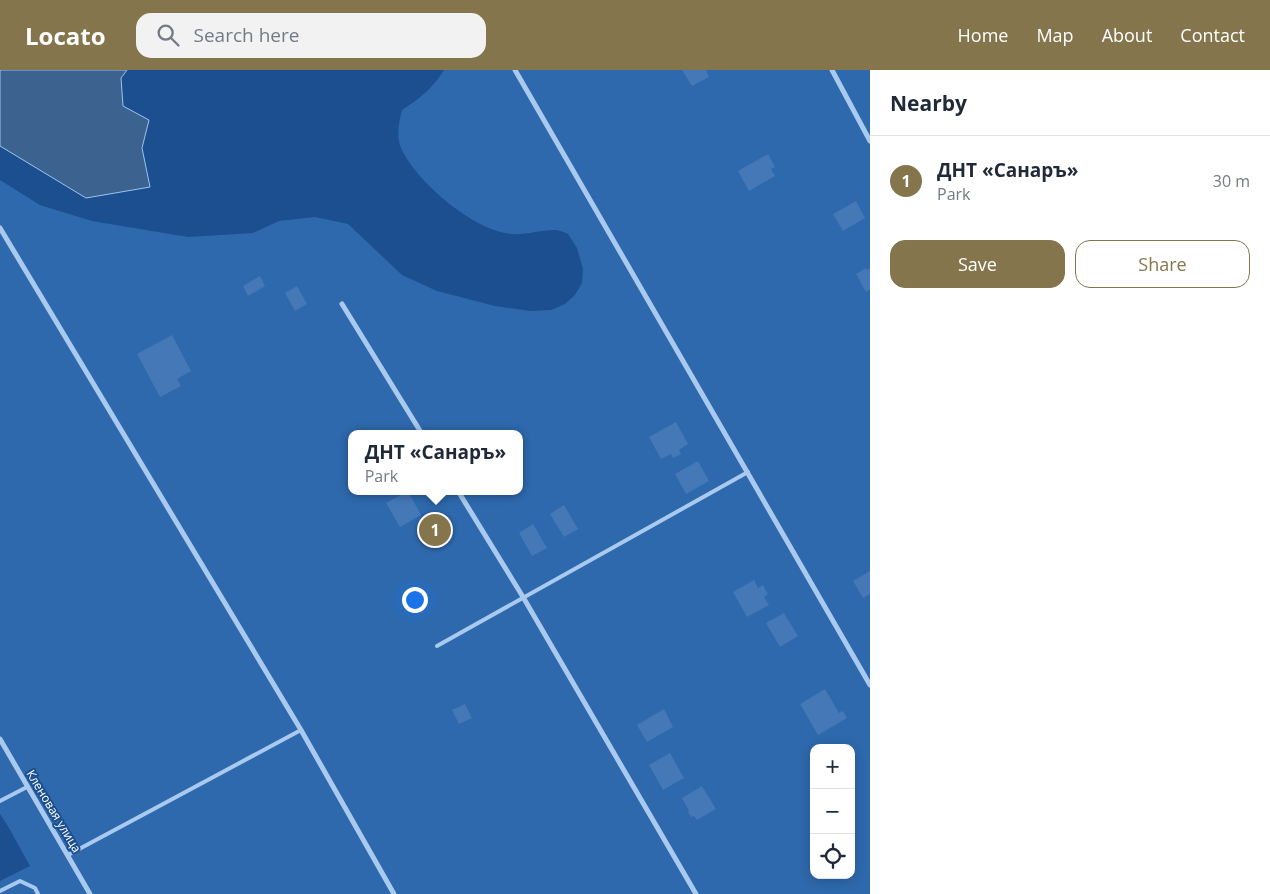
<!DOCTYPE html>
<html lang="en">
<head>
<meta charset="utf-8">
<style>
  :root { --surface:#fff; --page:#f2f2f3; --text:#1f2937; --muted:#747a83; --line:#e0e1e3; --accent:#84754c }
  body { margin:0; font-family:"Open Sans",sans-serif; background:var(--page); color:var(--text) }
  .controls { position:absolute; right:15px; bottom:15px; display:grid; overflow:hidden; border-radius:10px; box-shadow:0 2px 12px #0003 }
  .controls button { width:45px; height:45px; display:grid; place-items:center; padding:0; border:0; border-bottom:1px solid var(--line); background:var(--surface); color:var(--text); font:25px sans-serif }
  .you { position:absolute; left:414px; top:529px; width:18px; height:18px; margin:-12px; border:4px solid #fff; border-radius:50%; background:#1a73e8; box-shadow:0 0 0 8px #1a73e833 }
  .badge { display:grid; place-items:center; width:32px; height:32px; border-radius:50%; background:var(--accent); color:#fff; font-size:16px; font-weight:700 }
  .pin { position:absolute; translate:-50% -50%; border:2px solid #fff; box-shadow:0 1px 5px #0006 }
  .popup { position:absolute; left:348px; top:360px; width:175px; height:65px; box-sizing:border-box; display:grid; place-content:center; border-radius:10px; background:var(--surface); filter:drop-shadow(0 1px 4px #0005); font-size:16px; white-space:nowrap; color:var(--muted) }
  .popup b { font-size:19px; color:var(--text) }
  .popup::after { content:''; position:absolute; left:50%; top:100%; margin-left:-10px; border:10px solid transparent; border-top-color:var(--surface) }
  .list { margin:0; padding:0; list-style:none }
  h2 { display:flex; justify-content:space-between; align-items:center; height:65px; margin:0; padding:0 20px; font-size:21px }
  h2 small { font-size:16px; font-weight:400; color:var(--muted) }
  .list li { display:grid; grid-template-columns:32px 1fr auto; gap:15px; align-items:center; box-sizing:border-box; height:90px; padding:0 20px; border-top:1px solid var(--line) }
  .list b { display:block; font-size:19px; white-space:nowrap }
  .list p { margin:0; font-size:16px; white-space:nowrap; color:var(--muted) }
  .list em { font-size:16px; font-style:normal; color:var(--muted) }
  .actions { display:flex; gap:10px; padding:15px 20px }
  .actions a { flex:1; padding:11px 0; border:1px solid var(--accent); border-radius:15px; text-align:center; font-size:18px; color:var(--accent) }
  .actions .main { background:var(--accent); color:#fff }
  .icon { flex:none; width:28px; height:28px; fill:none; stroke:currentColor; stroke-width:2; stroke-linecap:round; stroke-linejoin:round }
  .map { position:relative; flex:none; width:870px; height:824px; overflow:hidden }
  header { display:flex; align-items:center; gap:30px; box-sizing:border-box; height:70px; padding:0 25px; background:var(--accent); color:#fff }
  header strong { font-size:24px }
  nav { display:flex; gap:28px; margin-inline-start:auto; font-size:18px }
  .search { width:350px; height:45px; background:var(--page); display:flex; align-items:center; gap:12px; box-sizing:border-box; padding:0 18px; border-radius:15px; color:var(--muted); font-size:19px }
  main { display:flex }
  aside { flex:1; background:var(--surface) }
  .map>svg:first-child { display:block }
  .green { fill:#2e69ad; fill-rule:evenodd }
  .water { fill:#3c6290; stroke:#9cc4f0 }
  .building { fill:#4478b7 }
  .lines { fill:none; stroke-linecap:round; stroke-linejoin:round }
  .service { stroke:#a9c9ee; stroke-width:4 }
  .minor { stroke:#a9c9ee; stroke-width:5 }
  .labels { text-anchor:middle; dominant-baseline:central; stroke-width:4; stroke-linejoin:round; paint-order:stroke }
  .street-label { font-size:12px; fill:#fff; stroke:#1b4f8f }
</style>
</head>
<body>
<header>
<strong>Locato</strong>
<div class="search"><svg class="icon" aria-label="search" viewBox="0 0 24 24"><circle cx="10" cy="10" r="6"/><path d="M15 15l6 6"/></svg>Search here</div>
<nav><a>Home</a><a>Map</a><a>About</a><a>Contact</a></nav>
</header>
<main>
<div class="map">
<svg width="870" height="824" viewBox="0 0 870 824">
  <rect width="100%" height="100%" fill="#1b4f8f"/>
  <path class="green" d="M444,0H870V824H0V811L30,796L9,758L0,744V110L40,135L92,151L188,167L253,163L279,151L315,147L348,154L402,205L437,221L495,236L530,241L551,240L565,234L575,225L582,213L583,199L577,178L568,164C564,162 558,160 554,160C537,160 522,167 505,163C469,156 416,111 401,78C396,66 399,52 402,40C419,29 433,18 444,0ZM351,364H519V421H351ZM814,678H851V805H814Z"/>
  <path class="water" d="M0,0H127L121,8L123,36L149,50L142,78L150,117L86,128L0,76Z"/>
  <path class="building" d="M682,0H706L709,7L692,16Z
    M768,84L775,97L771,99L775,106L749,121L738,101Z
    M856,131L865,148L843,161L833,144Z
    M866,198L867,200L870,198V219L866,222L856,204Z
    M260,206L265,216L248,226L243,216Z
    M297,216L307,234L295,241L285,223Z
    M172,265L191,301L177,309L181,316L160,327L137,284Z
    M676,352L688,374L679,380L681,384L673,388L671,384L661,389L649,367Z
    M698,391L709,411L686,424L675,404Z
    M408,421L421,445L400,457L386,433Z
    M564,435L578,459L564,467L550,444Z
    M533,454L547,478L532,486L519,463Z
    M870,501V524L863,528L853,511Z
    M754,510L758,518L763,515L768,524L764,527L769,535L747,547L733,522Z
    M784,543L798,566L780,577L766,553Z
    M825,619L839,643L843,641L847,648L818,665L800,634Z
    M465,634L472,648L459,654L452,640Z
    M664,639L673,657L647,672L637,655Z
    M670,683L684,708L663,720L649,695Z
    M702,716L716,739L697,750L694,746L691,747L688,742L689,741L682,728Z"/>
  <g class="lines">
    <path class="service" d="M437,576L748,402
      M0,731L27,717
      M68,785L301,660
      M0,821L20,811L35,818L38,824"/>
    <path class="minor" d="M515,0L870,615
      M832,0L870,71
      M0,158L301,660L394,824
      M342,234L422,364
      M458,421L523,527L696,824
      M0,669L90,824"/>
  </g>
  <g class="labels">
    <g class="street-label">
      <text transform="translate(54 741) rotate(59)">Кленовая улица</text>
    </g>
  </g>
</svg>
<div class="controls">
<button>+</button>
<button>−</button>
<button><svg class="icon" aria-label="locate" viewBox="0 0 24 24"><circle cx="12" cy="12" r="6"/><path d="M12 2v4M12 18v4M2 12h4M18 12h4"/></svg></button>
</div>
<div class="you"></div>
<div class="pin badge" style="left:435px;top:460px">1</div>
<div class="popup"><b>ДНТ «Санаръ»</b>Park</div>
</div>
<aside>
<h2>Nearby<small></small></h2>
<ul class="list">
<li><span class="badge">1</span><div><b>ДНТ «Санаръ»</b><p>Park</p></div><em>30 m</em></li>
</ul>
<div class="actions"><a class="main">Save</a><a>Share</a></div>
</aside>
</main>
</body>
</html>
